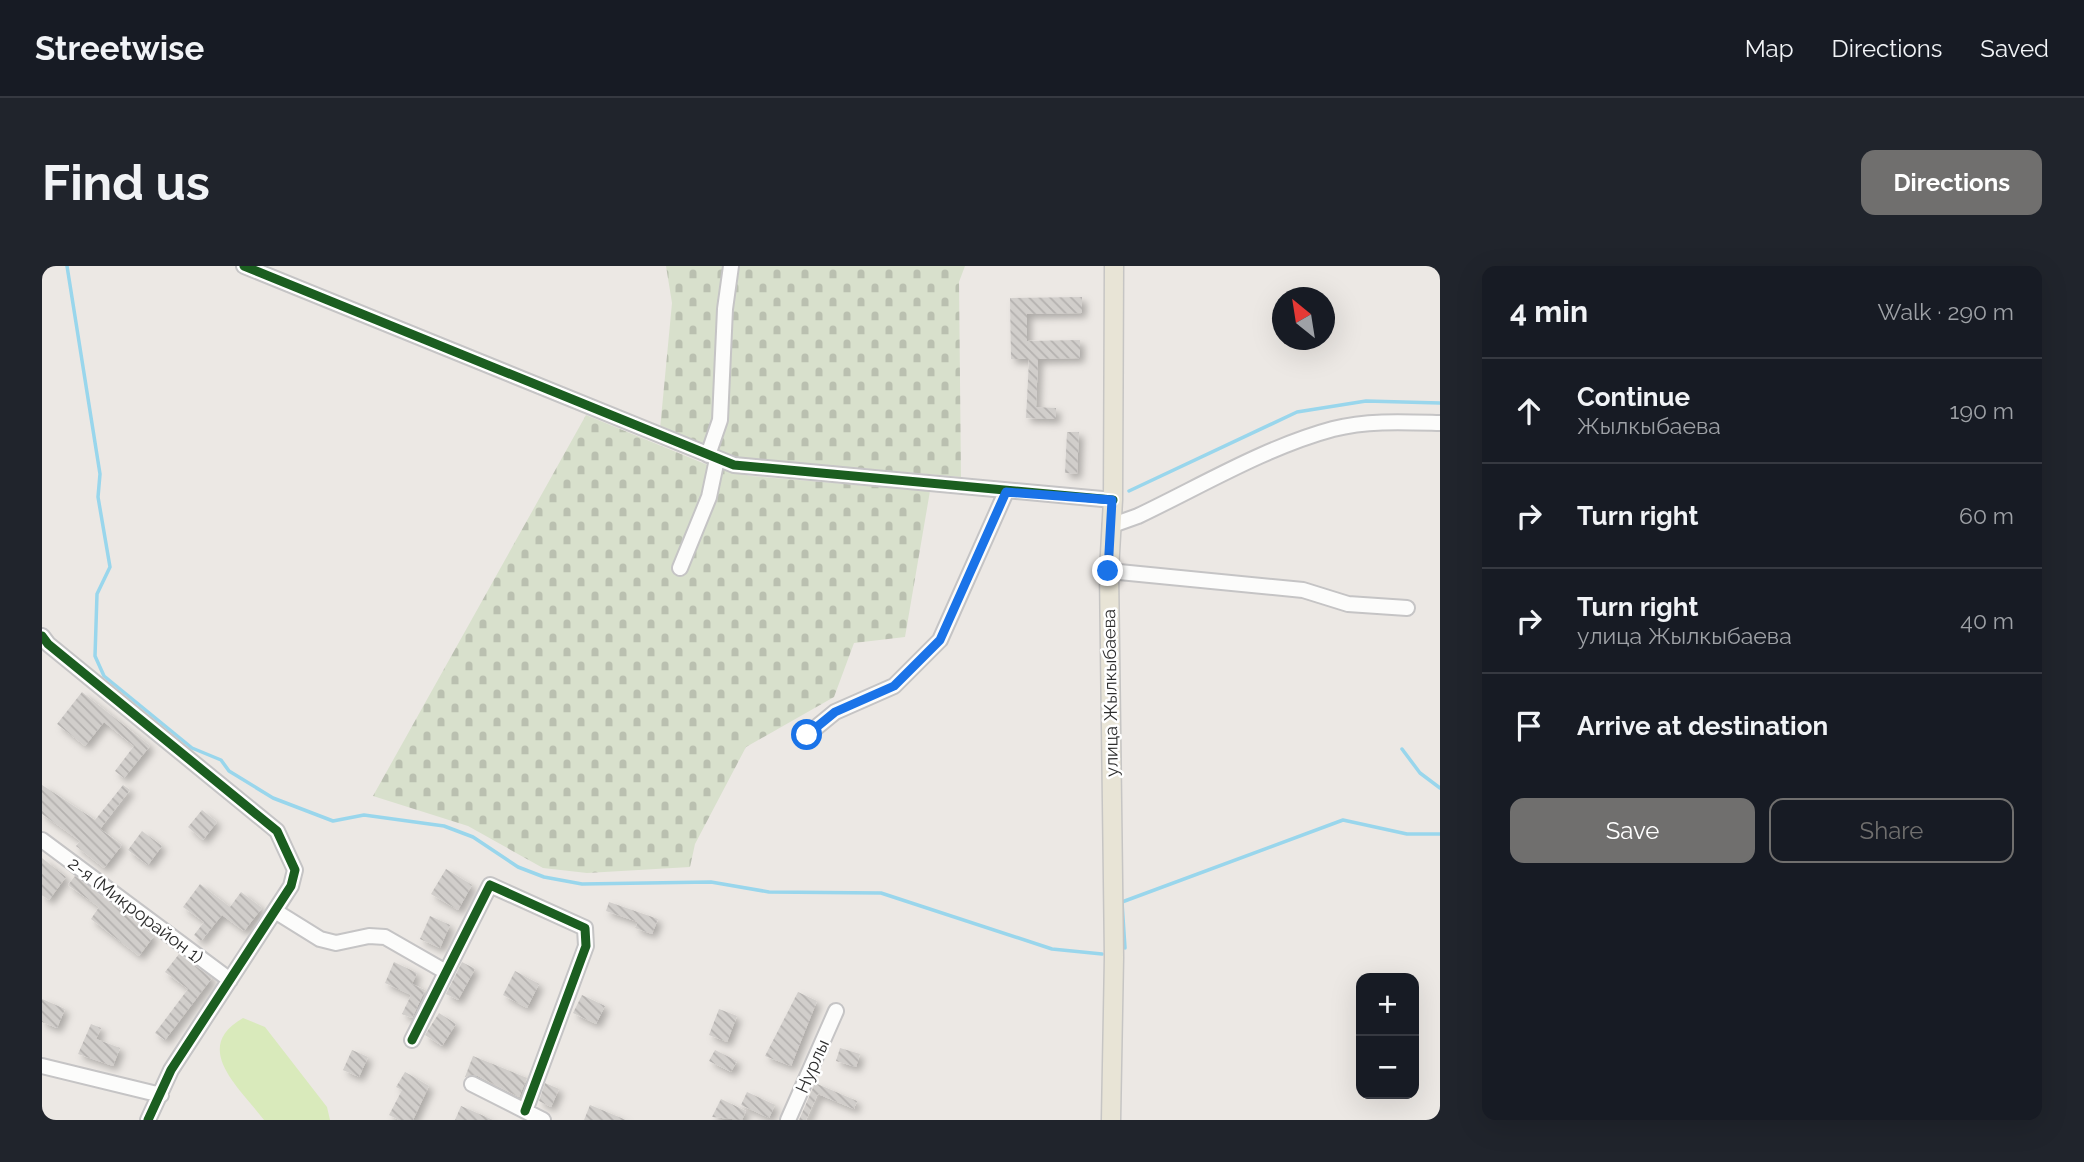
<!DOCTYPE html>
<html lang="en">
<head>
<meta charset="utf-8">
<style>
  :root { --surface:#171b24; --page:#20242c; --text:#f1f3f6; --muted:#9ea1a6; --line:#363941; --accent:#706f6e }
  body { margin:0; font-family:Raleway,sans-serif; background:var(--page); color:var(--text) }
  .controls { position:absolute; right:21px; bottom:21px; display:grid; overflow:hidden; border-radius:14px; box-shadow:0 7px 28px #0002 }
  .controls button { width:63px; height:63px; display:grid; place-items:center; padding:0; border:0; border-bottom:2px solid var(--line); background:var(--surface); color:var(--text); font:35px sans-serif }
  .compass { position:absolute; left:1230px; top:21px; width:63px; height:63px; border-radius:50%; background:var(--surface); box-shadow:0 7px 28px #0002; rotate:330deg }
  .stop { position:absolute; width:21px; height:21px; margin:-16px; border:5px solid #1a73e8; border-radius:50%; background:#fff }
  .stop.end { background:#1a73e8; border-color:#fff; box-shadow:0 2px 7px #0008 }
  .list { margin:0; padding:0; list-style:none }
  h2 { display:flex; justify-content:space-between; align-items:center; height:91px; margin:0; padding:0 28px; font-size:30px }
  h2 small { font-size:23px; font-weight:400; color:var(--muted) }
  .list li { display:grid; grid-template-columns:46px 1fr auto; gap:21px; align-items:center; box-sizing:border-box; height:105px; padding:0 28px; border-top:2px solid var(--line) }
  .list b { display:block; font-size:26px; white-space:nowrap }
  .list p { margin:0; font-size:23px; white-space:nowrap; color:var(--muted) }
  .list em { font-size:23px; font-style:normal; color:var(--muted) }
  .actions { display:flex; gap:14px; padding:21px 28px }
  .actions a { flex:1; padding:16px 0; border:2px solid var(--accent); border-radius:14px; text-align:center; font-size:24px; color:var(--accent) }
  .actions .main { background:var(--accent); color:#fff }
  .icon { flex:none; width:38px; height:38px; fill:none; stroke:currentColor; stroke-width:2; stroke-linecap:round; stroke-linejoin:round }
  .map { position:relative; flex:none; width:1398px; height:854px; overflow:hidden; border-radius:14px }
  header { display:flex; align-items:center; gap:42px; box-sizing:border-box; height:98px; padding:0 35px; background:var(--surface); border-bottom:2px solid var(--line) }
  header strong { font-size:33px }
  nav { display:flex; gap:38px; margin-inline-start:auto; font-size:24px }
  .intro { display:flex; align-items:center; justify-content:space-between; box-sizing:border-box; height:168px; padding:0 42px }
  h1 { margin:0; font-size:49px }
  .button { padding:18px 32px; border-radius:14px; background:var(--accent); color:#fff; font-size:24px; font-weight:700 }
  main { display:flex; gap:42px; padding:0 42px }
  aside { flex:1; background:var(--surface); border-radius:14px; box-shadow:0 7px 28px #0002 }
  .map>svg:first-child { display:block }
  .cemetery { fill:url(#cemetery-stones) }
  .pitch { fill:#d9eabb }
  .lines { fill:none; stroke-linecap:round; stroke-linejoin:round }
  .stream { stroke:#99d6ec; stroke-width:3.5 }
  .building { fill:url(#building-back-hatch); filter:url(#shadow) }
  .minor-casing { stroke:#c5c4c5; stroke-width:18 }
  .major-casing { stroke:#c6c5c4; stroke-width:21 }
  .minor { stroke:#fcfcfb; stroke-width:14 }
  .major { stroke:#e8e4d6; stroke-width:18 }
  .cycleway-casing { stroke:#fff; stroke-width:13 }
  .cycleway { stroke:#1b5e20; stroke-width:9 }
  .route { stroke:#1a73e8; stroke-width:9 }
  .labels { text-anchor:middle; dominant-baseline:central; stroke-width:5; stroke-linejoin:round; paint-order:stroke }
  .street-label { font-size:18px; fill:#2e2e2e; stroke:#fff }
</style>
</head>
<body>
<header>
<strong>Streetwise</strong>
<nav><a>Map</a><a>Directions</a><a>Saved</a></nav>
</header>
<div class="intro"><h1>Find us</h1><a class="button">Directions</a></div>
<main>
<div class="map">
<svg width="1398" height="854" viewBox="0 0 1398 854">
  <defs>
    <pattern id="cemetery-stones" width="16" height="16" patternUnits="userSpaceOnUse" patternTransform="scale(1.75)"><rect width="16" height="16" fill="#d8e0cc"/><path d="M2 7V4a2 2 0 0 1 4 0v3zM10 15v-3a2 2 0 0 1 4 0v3z" fill="#bac0b0"/></pattern>
    <pattern id="building-back-hatch" width="6" height="6" patternUnits="userSpaceOnUse" patternTransform="scale(1.75)"><rect width="6" height="6" fill="#d1cecb"/><path d="M-1 5l2 2M0 0l6 6M5-1l2 2" fill="none" stroke="#b4b1af"/></pattern>
    <filter id="shadow"><feDropShadow dx="4.5" dy="4.5" stdDeviation="3.5" flood-color="#0004"/></filter>
  </defs>
  <rect width="100%" height="100%" fill="#ece8e4"/>
  <path class="cemetery" d="M624,0H923L917,16L919,211L693,191L618,163L630,37Z
    M544,149L673,202L709,210L888,225L863,371L812,377L792,431L704,481L653,578L648,601L545,607L501,602L426,560L331,530Z"/>
  <path class="pitch" d="M201,752L223,761L285,841L288,854H222C197,821 149,782 201,752Z"/>
  <g class="lines">
    <path class="stream" d="M25,0L58,208L56,231L68,301L55,328L53,390L62,410L150,482L179,494L187,505L231,532L291,555L322,549L402,560L431,571L476,601L502,611L540,618L669,616L727,626L839,627L1010,683L1060,688
      M1087,225L1255,146L1324,135L1398,137
      M1360,483L1378,507L1398,522
      M1083,682L1080,636L1301,554L1365,568H1398"/>
  </g>
  <path class="building" d="M1040,31V47L985,48V75L1038,74V92L996,93L994,141L1014,142V153L984,152L987,93H969L968,32Z
    M1025,166H1037L1035,208L1023,207Z
    M40,426L108,480L82,512L73,505L92,480L62,456L43,480L15,458Z
    M0,519L53,554L81,519L88,524L58,563L80,579L62,602L34,580L38,575L0,548Z
    M160,544L175,556L161,574L146,561Z
    M100,565L120,580L106,599L86,584Z
    M0,592L24,611L7,634L0,629Z
    M404,603L430,619L416,644L389,628Z
    M33,610L112,670L97,690L49,653L57,641L26,619Z
    M158,618L188,641L199,626L220,642L202,665L180,649L159,675L152,669L162,656L141,641Z
    M567,636L616,653L610,668L593,662L596,656L564,645Z
    M388,650L408,659L398,682L378,673Z
    M137,688L170,712L123,774L113,767L146,723L123,706Z
    M352,696L375,707L370,718L383,724L370,752L360,748L369,729L343,717Z
    M420,696L433,703L416,734L404,728Z
    M473,705L497,718L485,742L461,729Z
    M756,726L775,735L749,800L723,790Z
    M540,729L563,740L554,758L531,747Z
    M0,733L23,743L15,762L0,756Z
    M677,743L695,750L685,776L667,769Z
    M397,747L414,758L400,780L383,769Z
    M49,758L59,762L54,773L78,782L71,800L36,788Z
    M798,782L818,788L814,801L794,795Z
    M310,784L326,791L317,811L301,804Z
    M673,784L695,795L689,806L667,795Z
    M431,790L485,812L477,831L434,809L423,811Z
    M363,806L387,820L371,854H357L347,849L360,824L354,821Z
    M503,817L517,823L509,841L497,835Z
    M773,817L815,835L812,843L776,828L764,854H757Z
    M705,826L733,839L727,852L699,839Z
    M679,833L704,845L700,854L670,851Z
    M548,839L584,854H542Z
    M419,840L451,854H413Z"/>
  <g class="lines">
    <g class="minor-casing">
      <path id="minor" d="M202,0L692,199L1071,234
        M666,189L678,154L683,43L689,0
        M1068,260L1096,250C1159,220 1224,181 1291,163C1326,154 1363,156 1398,157
        M638,302L667,231L675,193
        M1067,305L1261,324L1306,338L1365,342
        M0,370L6,378L235,565L253,604L249,620L129,804L106,854
        M765,469L793,446L852,420L898,374L964,226
        M0,574L188,714
        M233,645L278,673L294,677L327,670L343,671L404,706
        M370,774L448,619L543,662L544,680L483,845
        M0,800L119,829
        M430,818L501,854
        M746,854L794,745"/>
    </g>
    <g class="major-casing">
      <path id="major" d="M1069,854L1072,691L1067,305L1071,234L1072,0"/>
    </g>
    <use href="#minor" class="minor"/>
    <use href="#major" class="major"/>
    <g class="cycleway-casing">
      <path id="cycleway" d="M202,0L692,199L1071,234
        M0,370L6,378L235,565L253,604L249,620L129,804L106,854
        M370,774L448,619L543,662L544,680L483,845"/>
    </g>
    <use href="#cycleway" class="cycleway"/>
  </g>
  <g class="lines">
    <path class="route" d="M765,469L793,446L852,420L898,374L964,226L1070,234L1066,305"/>
  </g>
  <g class="labels">
    <g class="street-label">
      <text transform="translate(1068 427) rotate(-91)">улица Жылкыбаева</text>
      <text transform="translate(94 644) rotate(37)">2-я (Микрорайон 1)</text>
      <text transform="translate(770 800) rotate(-66)">Нурлы</text>
    </g>
  </g>
</svg>
<div class="controls">
<button>+</button>
<button>−</button>
</div>
<svg class="compass" viewBox="-18 -18 36 36"><path d="M0-13l5 13h-10z" fill="#e53935"/><path d="M0 13l5-13h-10z" fill="#9ea1a6"/></svg>
<div class="stop" style="left:765px;top:469px"></div>
<div class="stop end" style="left:1066px;top:305px"></div>
</div>
<aside>
<h2>4 min<small>Walk · 290 m</small></h2>
<ul class="list">
<li><svg class="icon" aria-label="ahead" viewBox="0 0 24 24"><path d="M12 20V5M6 11l6-6 6 6"/></svg><div><b>Continue</b><p>Жылкыбаева</p></div><em>190 m</em></li>
<li><svg class="icon" aria-label="right" viewBox="0 0 24 24"><path d="M7 20v-9h11M14 6l5 5-5 5"/></svg><div><b>Turn right</b></div><em>60 m</em></li>
<li><svg class="icon" aria-label="right" viewBox="0 0 24 24"><path d="M7 20v-9h11M14 6l5 5-5 5"/></svg><div><b>Turn right</b><p>улица Жылкыбаева</p></div><em>40 m</em></li>
<li><svg class="icon" aria-label="arrive" viewBox="0 0 24 24"><path d="M6 21V4h12l-3 4 3 4H6"/></svg><div><b>Arrive at destination</b></div></li>
</ul>
<div class="actions"><a class="main">Save</a><a>Share</a></div>
</aside>
</main>
</body>
</html>
